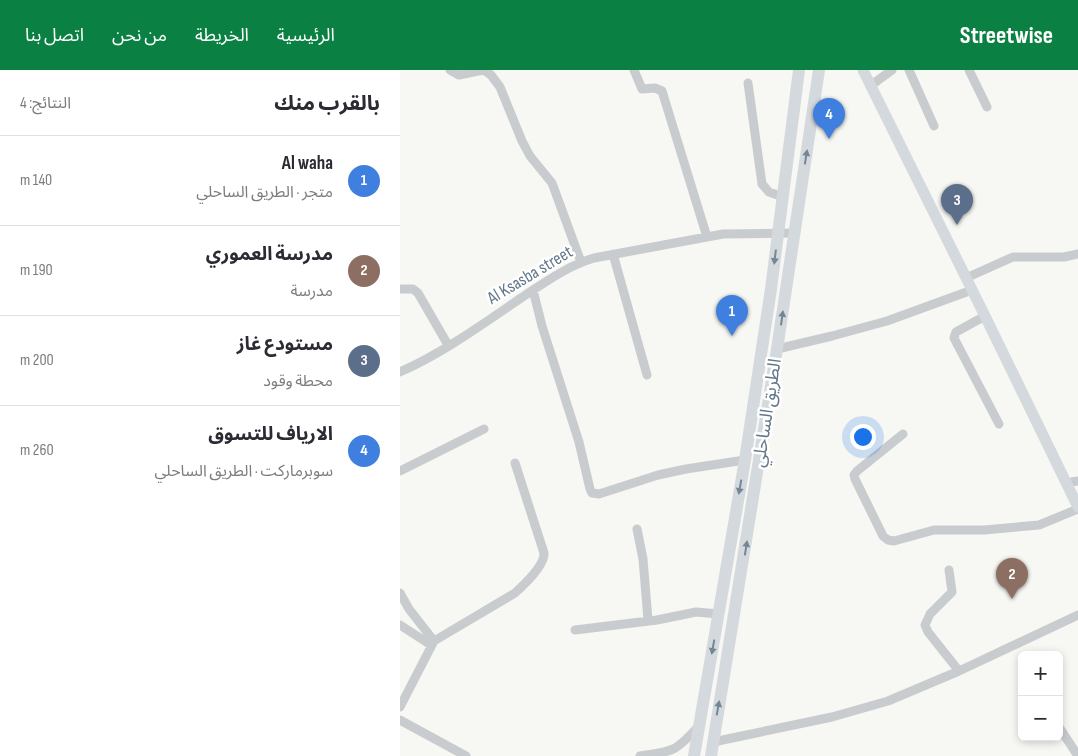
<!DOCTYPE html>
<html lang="ar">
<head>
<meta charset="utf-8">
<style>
  :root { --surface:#fff; --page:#f7f7f7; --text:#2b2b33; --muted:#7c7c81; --line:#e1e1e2; --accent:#0b8043 }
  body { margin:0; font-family:"Sofia Sans Condensed","Noto Sans Arabic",sans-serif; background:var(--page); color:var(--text); direction:rtl }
  .controls { position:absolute; right:15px; bottom:15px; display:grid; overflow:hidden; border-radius:8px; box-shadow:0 2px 8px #0003 }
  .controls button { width:45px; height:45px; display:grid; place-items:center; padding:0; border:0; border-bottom:1px solid var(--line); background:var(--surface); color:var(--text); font:25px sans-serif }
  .you { position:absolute; left:462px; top:366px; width:18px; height:18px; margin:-12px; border:4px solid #fff; border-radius:50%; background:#1a73e8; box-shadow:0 0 0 8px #1a73e833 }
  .badge { display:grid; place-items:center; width:32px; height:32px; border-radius:50%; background:var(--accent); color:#fff; font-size:16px; font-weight:700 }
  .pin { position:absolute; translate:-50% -41px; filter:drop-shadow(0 1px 2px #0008) }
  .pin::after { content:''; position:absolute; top:26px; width:18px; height:15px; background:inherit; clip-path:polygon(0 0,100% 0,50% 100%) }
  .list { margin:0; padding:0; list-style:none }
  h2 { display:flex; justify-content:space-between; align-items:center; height:65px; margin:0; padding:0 20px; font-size:21px }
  h2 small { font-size:16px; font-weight:400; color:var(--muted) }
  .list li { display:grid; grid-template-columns:32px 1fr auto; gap:15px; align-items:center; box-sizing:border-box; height:90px; padding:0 20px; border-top:1px solid var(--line) }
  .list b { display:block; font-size:19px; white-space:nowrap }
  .list p { margin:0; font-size:16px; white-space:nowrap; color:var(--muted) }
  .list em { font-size:16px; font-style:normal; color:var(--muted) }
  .map { position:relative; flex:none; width:678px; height:686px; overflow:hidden; direction:ltr }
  header { display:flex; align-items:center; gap:30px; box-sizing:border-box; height:70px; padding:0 25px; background:var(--accent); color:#fff }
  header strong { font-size:24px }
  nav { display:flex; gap:28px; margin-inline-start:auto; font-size:18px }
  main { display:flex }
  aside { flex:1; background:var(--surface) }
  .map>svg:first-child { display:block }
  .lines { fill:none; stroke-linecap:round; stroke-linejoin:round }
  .minor { stroke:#c9cccf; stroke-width:9 }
  .major { stroke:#d4d9de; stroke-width:11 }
  .highway { stroke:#d4d9de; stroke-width:12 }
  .oneway { fill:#748795 }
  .labels { text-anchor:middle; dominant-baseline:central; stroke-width:5; stroke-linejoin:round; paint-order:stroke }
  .street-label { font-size:18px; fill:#637888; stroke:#fff }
</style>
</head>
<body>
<header>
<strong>Streetwise</strong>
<nav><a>الرئيسية</a><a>الخريطة</a><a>من نحن</a><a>اتصل بنا</a></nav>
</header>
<main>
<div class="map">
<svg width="678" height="686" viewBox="0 0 678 686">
  <rect width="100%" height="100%" fill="#f7f7f3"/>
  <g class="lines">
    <path class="minor" d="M50,0L59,5L83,0
      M84,0L91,5L100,17L122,71L130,86L152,113L181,192
      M234,0L242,19L255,18L262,21L307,167
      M509,0L534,56
      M569,0L587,37
      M348,13L362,114L369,122L383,127
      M470,16L492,0
      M213,184L247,305
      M566,208L613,187H664L678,184
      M0,219H13L18,223L48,275
      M133,220L142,256L179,372L190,419L192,423L199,424L258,405L286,399L345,390
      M585,246L556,262L554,268L599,354
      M377,279L432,266L487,251L572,220
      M0,302C41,284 83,254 121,228C144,213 167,196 194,188L323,164L394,163
      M503,364L457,401L454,405L455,409L483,466L488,470L494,471L534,460H584L639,455L678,439
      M0,401L84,359
      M666,413L678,411
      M237,459L243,489L248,550
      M549,500L552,522L530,544L525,555L528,562L559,601
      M0,523L9,539L34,571
      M0,555L31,575
      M175,560L257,550L296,542L319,544
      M0,637L34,571L115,523C124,515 145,495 144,483L115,393
      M0,650L66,686
      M659,657L678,686
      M313,672L432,647L488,631L559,601L678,545
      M240,686C274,681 275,682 298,657"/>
    <path class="major" d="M463,0L585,246L678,437"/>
    <path class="highway" d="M294,686L345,390L371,219L399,0
      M311,686L377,279L419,0"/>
  </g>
  <defs><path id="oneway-solid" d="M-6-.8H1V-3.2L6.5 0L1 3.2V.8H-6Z" transform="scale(1.25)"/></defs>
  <g class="oneway">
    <use href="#oneway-solid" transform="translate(406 87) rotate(-81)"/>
    <use href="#oneway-solid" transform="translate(375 187) rotate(97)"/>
    <use href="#oneway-solid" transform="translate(382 248) rotate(-82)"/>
    <use href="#oneway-solid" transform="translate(340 417) rotate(100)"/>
    <use href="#oneway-solid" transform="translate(346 478) rotate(-81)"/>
    <use href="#oneway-solid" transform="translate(313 577) rotate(100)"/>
    <use href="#oneway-solid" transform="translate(318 638) rotate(-80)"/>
  </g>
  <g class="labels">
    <g class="street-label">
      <text transform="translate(130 205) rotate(-31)">Al Ksasba street</text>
      <text transform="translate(367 343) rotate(-81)">الطريق الساحلي</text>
    </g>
  </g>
</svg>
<div class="controls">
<button>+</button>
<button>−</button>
</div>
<div class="you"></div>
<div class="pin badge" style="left:332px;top:266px;background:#3f7fe0">1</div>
<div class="pin badge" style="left:612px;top:529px;background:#8d6e63">2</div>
<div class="pin badge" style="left:557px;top:155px;background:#5c6f8a">3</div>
<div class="pin badge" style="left:429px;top:69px;background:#3f7fe0">4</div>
</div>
<aside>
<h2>بالقرب منك<small>النتائج: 4</small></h2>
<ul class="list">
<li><span class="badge" style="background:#3f7fe0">1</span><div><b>Al waha</b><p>متجر · الطريق الساحلي</p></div><em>140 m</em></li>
<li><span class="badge" style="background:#8d6e63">2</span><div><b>مدرسة العموري</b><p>مدرسة</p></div><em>190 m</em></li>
<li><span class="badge" style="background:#5c6f8a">3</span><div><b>مستودع غاز</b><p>محطة وقود</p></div><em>200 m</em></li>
<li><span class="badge" style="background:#3f7fe0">4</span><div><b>الارياف للتسوق</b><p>سوبرماركت · الطريق الساحلي</p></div><em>260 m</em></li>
</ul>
</aside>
</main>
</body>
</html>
